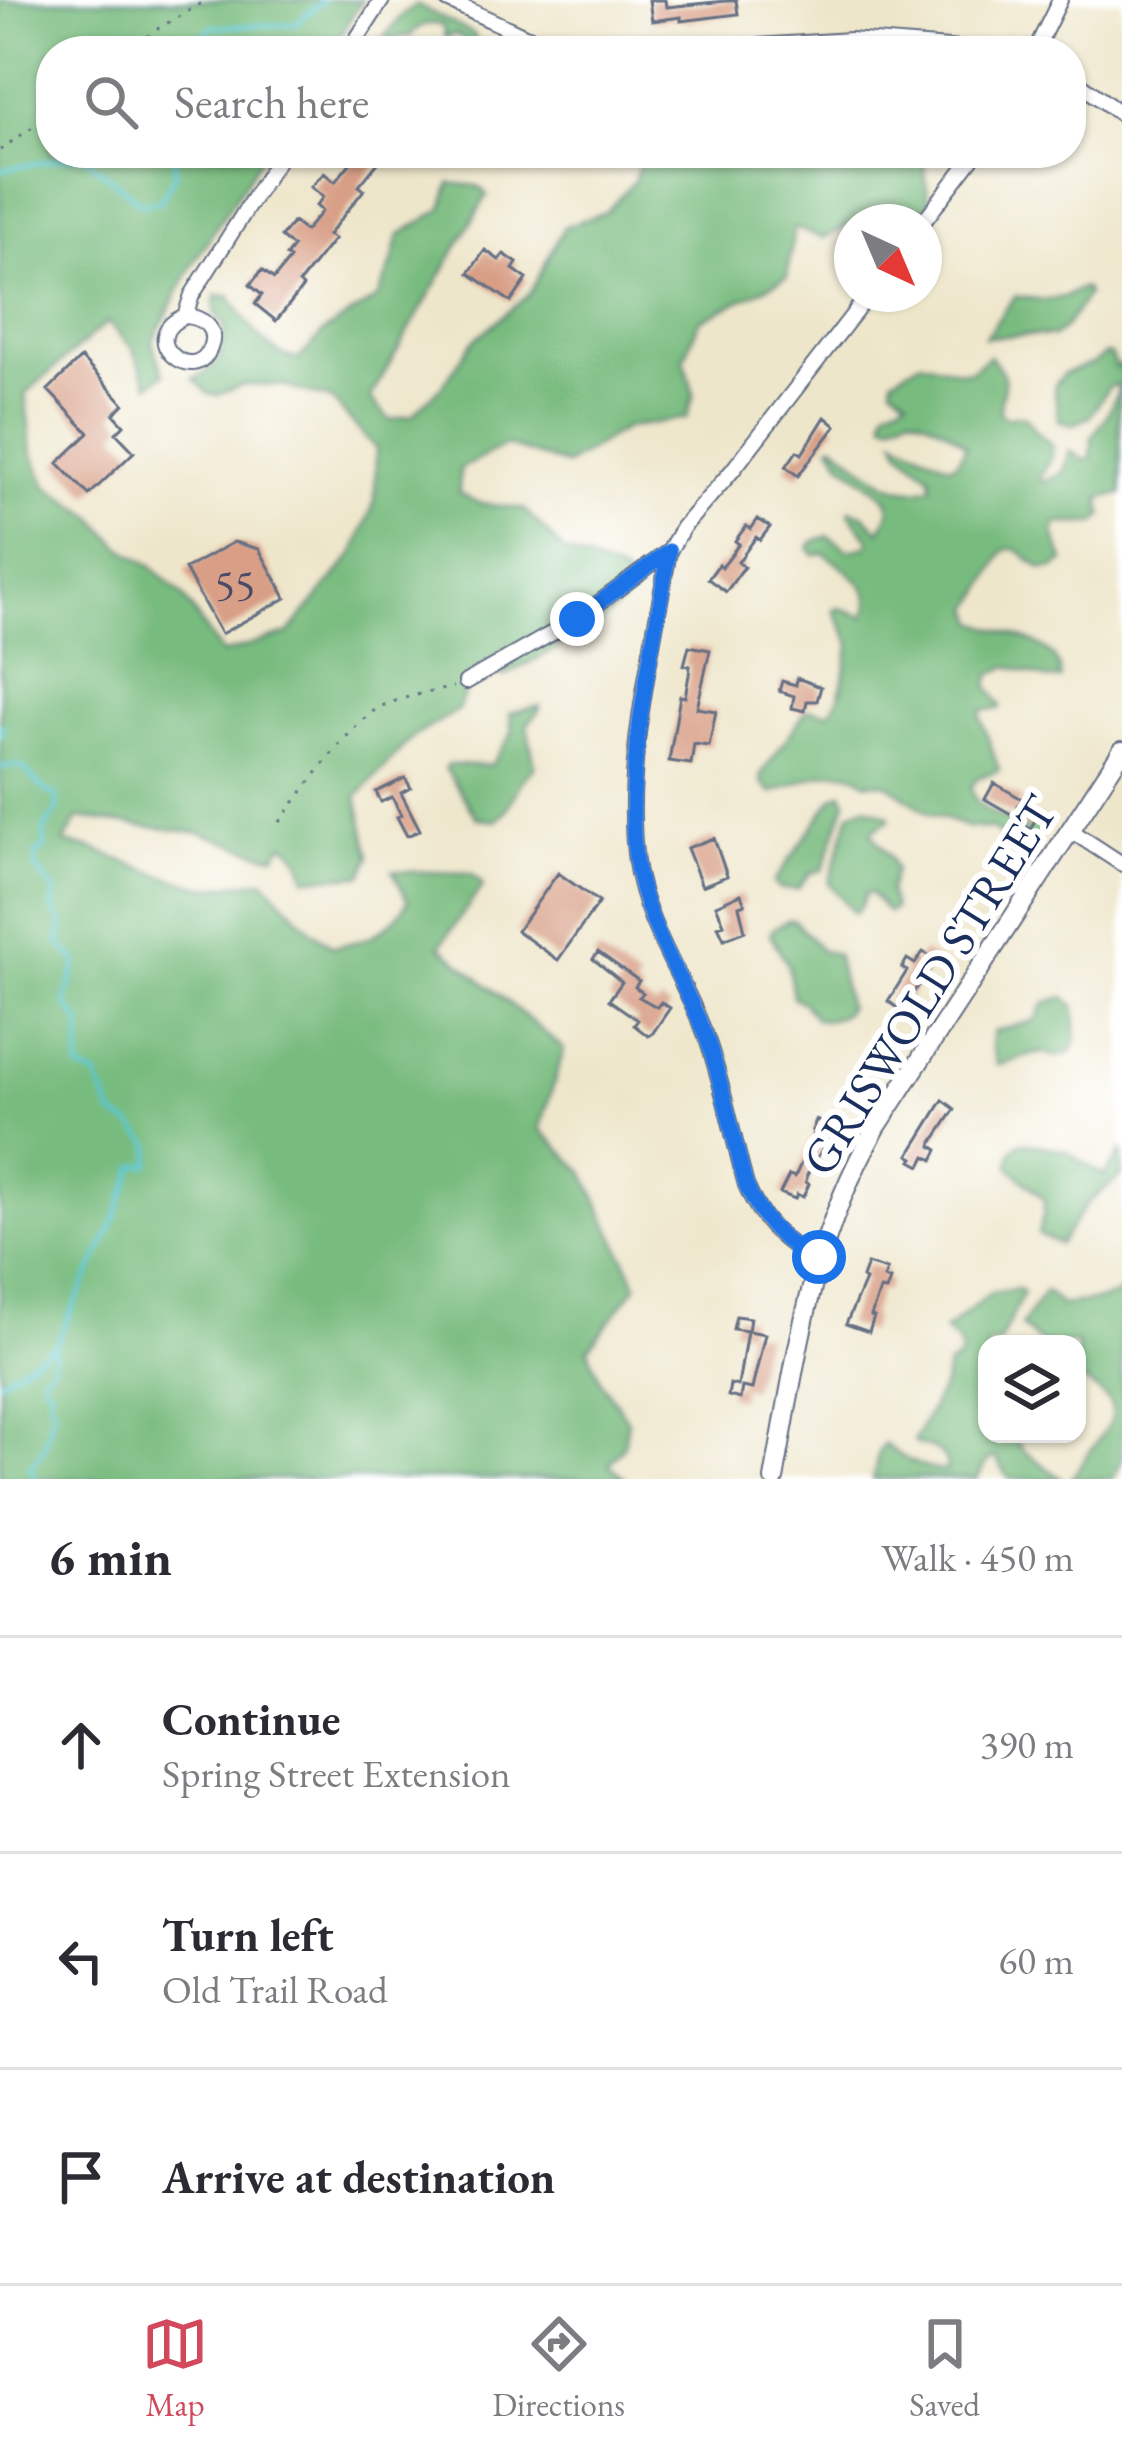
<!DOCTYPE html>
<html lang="en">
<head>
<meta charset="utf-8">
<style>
  :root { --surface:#fff; --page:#f7f7f7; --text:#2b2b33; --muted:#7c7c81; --line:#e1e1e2; --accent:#d1495b }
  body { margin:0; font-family:"EB Garamond",serif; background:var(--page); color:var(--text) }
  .controls { position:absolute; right:36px; bottom:36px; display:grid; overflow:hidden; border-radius:24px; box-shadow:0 3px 9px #0004 }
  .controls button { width:108px; height:108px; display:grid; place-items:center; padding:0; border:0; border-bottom:3px solid var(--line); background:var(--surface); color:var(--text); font:60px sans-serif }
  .compass { position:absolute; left:834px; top:204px; width:108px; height:108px; border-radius:50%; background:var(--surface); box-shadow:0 3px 9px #0004; rotate:136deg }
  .stop { position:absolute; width:36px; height:36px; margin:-27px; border:9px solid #1a73e8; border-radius:50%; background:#fff }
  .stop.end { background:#1a73e8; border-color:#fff; box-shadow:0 3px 12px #0008 }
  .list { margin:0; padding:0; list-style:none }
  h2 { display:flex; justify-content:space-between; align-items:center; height:156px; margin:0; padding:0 48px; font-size:51px }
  h2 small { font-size:39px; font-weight:400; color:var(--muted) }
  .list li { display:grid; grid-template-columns:78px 1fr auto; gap:36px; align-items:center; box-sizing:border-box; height:216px; padding:0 48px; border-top:3px solid var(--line) }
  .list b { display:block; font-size:45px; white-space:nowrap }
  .list p { margin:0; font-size:39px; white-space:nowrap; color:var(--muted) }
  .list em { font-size:39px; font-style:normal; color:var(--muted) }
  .icon { flex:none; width:66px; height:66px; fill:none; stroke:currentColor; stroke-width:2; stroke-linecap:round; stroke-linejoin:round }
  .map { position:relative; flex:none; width:1122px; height:1479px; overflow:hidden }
  .search { position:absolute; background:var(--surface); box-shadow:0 3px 9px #0004; left:36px; right:36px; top:36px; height:132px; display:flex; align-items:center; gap:30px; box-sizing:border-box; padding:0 42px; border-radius:48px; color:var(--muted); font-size:45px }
  .sheet { height:804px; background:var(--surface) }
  nav { display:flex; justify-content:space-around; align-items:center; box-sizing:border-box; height:168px; border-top:3px solid var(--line); background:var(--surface); font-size:33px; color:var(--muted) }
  nav a { display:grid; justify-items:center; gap:6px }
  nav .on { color:var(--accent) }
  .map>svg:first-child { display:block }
  .forest { fill:#78bb7e; stroke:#4a756e; stroke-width:3 }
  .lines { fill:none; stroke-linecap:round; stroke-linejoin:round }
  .stream { stroke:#5ac7d0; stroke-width:4.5 }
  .building { fill:#d89f86 }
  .minor-casing { stroke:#656f84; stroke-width:18 }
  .major-casing { stroke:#656f84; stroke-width:22 }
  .path { stroke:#656f84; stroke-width:3; stroke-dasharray:3 9; stroke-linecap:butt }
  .minor { stroke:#fff; stroke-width:14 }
  .major { stroke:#fff; stroke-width:18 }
  .route { stroke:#1a73e8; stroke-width:15 }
  .labels { text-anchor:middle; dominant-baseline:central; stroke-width:12; stroke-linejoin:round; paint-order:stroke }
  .number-label { font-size:42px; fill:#4a4b68 }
  .street-label { font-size:48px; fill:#1b2f5e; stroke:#fff }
</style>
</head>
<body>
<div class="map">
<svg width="1122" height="1479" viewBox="0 0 1122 1479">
  <rect width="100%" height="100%" fill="#fff"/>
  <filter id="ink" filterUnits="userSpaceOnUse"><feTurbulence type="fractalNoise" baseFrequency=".00833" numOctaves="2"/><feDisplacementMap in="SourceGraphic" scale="24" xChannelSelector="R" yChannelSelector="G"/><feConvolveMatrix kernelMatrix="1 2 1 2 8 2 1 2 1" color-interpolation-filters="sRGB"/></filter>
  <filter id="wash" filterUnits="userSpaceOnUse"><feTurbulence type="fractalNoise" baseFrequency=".004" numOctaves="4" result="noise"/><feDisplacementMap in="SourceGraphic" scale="48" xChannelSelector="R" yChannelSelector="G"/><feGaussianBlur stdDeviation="2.7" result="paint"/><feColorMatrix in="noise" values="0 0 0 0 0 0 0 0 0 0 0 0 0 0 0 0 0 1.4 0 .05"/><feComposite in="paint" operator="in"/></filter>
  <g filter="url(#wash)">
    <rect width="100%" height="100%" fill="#eee6ca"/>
    <path class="forest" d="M0,0H362L330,51H51V153H264L194,262L152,342L164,374L149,385L133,349L107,322L25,394L32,453L47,486L93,517L121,547L152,567L182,595L222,654L288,634L353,555L375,501L376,449L331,399L280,385H244L217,395L209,394L193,378C223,367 220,356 225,328L215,313L216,296H229C248,322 265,356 299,359L324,332L378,297L391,266L399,235L442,209L450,183L478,186L487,195L370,398L390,420L413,415L444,384L473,341L529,295L564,227L606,212L634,182L643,153H920L923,157L929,205L907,216L880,209L824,238L794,228L787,277L699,321L684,359L694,395L686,418L625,428L566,465L506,445L460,469L459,493L482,504L524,509L565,552L621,573L638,590L597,626L505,676L473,670L458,710L410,739L357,797L370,857L362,875L306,878C302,864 298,850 283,844L275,855L264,854L201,833L78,818L64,843L93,849L157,874L207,888L264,880L312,931L333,947C368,940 389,933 408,901L393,871L471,873L483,885L440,946L564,1049L540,1129L584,1172L637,1285L588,1349L600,1380L628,1420L624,1445L609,1464L626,1479H0Z
      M417,5L474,34L477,41L470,43L456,34L445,38L443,26C428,21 420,24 410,36C401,34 385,43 379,51H373L403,14Z
      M1081,288L1085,289L1087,295L1066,326L1055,336L1023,335L985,337L1015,296L1044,300L1065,297Z
      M1105,354L1111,355L1115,367L1122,364L1119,410L1122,494L1103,497L1100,503L1103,515L1096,523H1057L1054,533L1064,561L1055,568L1042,569L1015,548L1005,550C993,569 986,588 972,608L977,622C1005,635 1063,640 1060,679H1049L1008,666L991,675L988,686L1001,706L999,709L982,710L980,715L999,770L977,778L971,787C975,813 1004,815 1023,830L1041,820L1045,823V829L1023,850L1017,851L993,829L968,827L928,813L886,783L865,782C840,757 799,785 771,793L762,783L761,775L804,714L810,709L828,713C847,694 843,667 851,644L834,610L840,608L864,616C881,587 843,570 824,553L814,555L809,547L814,541L828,536L849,550L868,546L869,539L849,513L850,510L863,514L880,531C885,521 894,509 887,498L841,462L831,445L835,444C862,466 896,502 932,486L931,476L900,450L896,439L949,465L956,463L966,446C952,431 930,420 910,414L892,423L885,422C882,401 895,408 908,397L892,386L893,378L921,361L960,371H970L989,356C1016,381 999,386 1000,413L1007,418L1020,415L1026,418L1036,432L1052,445V456L1040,478L1044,482L1064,472L1070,451L1084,460L1091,459L1092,437L1106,417L1119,389L1114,385L1109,387L1089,417L1072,425L1059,420L1054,387L1064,373L1092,364Z
      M540,706L539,711L527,725L535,767C513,785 515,805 496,821L477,818L445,768L448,765H491L512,734L510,713Z
      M842,793L846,801L823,870L810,873L798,889H779L774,882L833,798Z
      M865,806L890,816L889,820L873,830V835L890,857L895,870L889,891L894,908L892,911L887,912L872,894L866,893L858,911L854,913L829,883L850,813Z
      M788,920H794L822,951L836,954L848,1008C842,1019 826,1021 815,1019L803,1003L793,997L788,965L770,934L773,929Z
      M1065,997L1074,1006C1075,1023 1085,1056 1056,1056C1042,1055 1051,1051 1036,1053C1022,1056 1011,1064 997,1065L991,1044L993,1032L1036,1020C1046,1000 1041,1004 1065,997Z
      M1022,1142L1064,1150L1104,1176L1122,1151V1175L1088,1203L1059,1244L1038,1234L1044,1213V1199L1009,1166L1013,1149Z
      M1018,1289L1022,1291V1296L999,1344H987C987,1351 988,1360 986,1366C981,1378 976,1381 987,1392V1434H1011L1024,1451L1062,1479H1009L996,1457L987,1461L977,1479H873L879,1451L884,1444C900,1457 928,1473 947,1470C947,1449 931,1449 915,1443L914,1440L944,1385L947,1367L958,1360L961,1353L958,1342L944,1331L991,1293Z
      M1045,1291L1061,1305C1084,1301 1102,1304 1122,1291V1461L1113,1479H1071L1111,1421L1112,1406C1104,1391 1089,1387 1077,1375V1344H1042L1021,1326Z"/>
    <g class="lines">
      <path class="stream" d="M191,51L212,27L295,24L323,0
        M0,170L82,155L142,204L161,201L175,173L174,153
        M0,725L4,729L0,736
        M0,767C33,763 21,770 40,786C45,791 51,793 57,797V809L44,829L45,849L36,853V868L56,893L52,907L63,925L59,943L77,963L65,1003L81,1023L79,1070L96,1076L113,1115L130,1124L151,1145L150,1164L135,1166L110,1232L55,1345L52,1368L43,1374V1382L51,1390L49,1399L54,1408L43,1450L30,1466L35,1479
        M0,1381L55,1345"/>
    </g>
    <g id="blocks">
      <path class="building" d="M649,0H665L666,7L736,0L738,14L681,21V17L652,21Z
        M345,153H386L359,186L364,190L328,235L334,239L299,283L303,287L276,321L255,304L262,295L250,285L262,270L274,279L290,259L286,256L293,247L281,237L293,222L305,231L322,211L316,206L323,197L311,187L324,173L335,182L353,160Z
        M485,250L499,260L504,254L517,263L513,269L527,279L511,302L469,273Z
        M81,358L124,404L114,414L124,425L116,433L134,452L89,495L58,463L89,433L48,390Z
        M825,417L836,426L798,476L786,467L797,451L802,454Z
        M758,519L770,527L760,540L756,537L738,562L744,567L726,592L708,579L719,564L722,567L739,544L735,541L746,526L751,529Z
        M234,542L259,549L286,598L221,634L185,569Z
        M689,646L710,650L697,708L716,711L709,746L694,744L691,764L669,761L680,696L685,697L689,675L690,666L684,665Z
        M797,678L821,687L817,701H807L805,711L792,708L794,696L779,691L782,681L796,685Z
        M405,778L411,788L401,793L420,830L407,836L397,817L401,815L392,797L381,802L376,792Z
        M994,783L1022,799L1018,806L1037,817L1030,829L1016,821L1018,818L985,799Z
        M714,838L727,876L702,886L687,848Z
        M558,873L599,902L558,960L517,931Z
        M741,894L745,904L739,906L745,931L724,939L718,926L724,924L716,905Z
        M598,952L639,981L635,987L643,993L639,997L657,1007L661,1002L670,1008L652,1034L648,1036L634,1025L638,1020L609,1000L622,982L593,959Z
        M923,952L936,960L901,1010L888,1001L907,971L902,968L907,959L915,964Z
        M943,1100L955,1109L933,1142L932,1146L938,1150L933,1160L926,1156L921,1166L912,1161L914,1158L909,1155Z
        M816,1120L834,1129L807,1175L806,1182L809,1184L803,1197L797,1194L795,1199L780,1193L789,1175L795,1177L815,1131L812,1130Z
        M867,1264L887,1270L884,1278L890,1280L886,1291L880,1290L871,1316L874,1317L869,1332L846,1324L865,1280L862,1278Z
        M736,1316L750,1318L748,1331L765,1334L752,1389L742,1387L740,1399L728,1396L730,1384L738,1386L747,1331L733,1329Z"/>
    </g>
  </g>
  <g filter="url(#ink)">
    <use href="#blocks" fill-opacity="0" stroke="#656f84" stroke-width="3"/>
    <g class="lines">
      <g class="minor-casing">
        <path id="minor" d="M447,0L525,36L573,51
          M349,51L382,0
          M682,51L850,40L986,51
          M1035,51L1060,0
          M1071,77L1122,115
          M923,222L976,153
          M185,316C202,317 218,328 210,348C195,388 133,338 185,316L192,295L282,153
          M466,682L577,619L669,551
          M1070,830L1122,864
          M818,1261C783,1243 761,1221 746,1185C733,1138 724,1089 708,1042C687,982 645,927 636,862C623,764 653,648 669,551L683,527L732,471L869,294"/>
      </g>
      <g class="major-casing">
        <path id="major" d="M774,1479C797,1352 811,1240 877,1126L1122,751"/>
      </g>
      <path class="path" d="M128,51L159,28L207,0
        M0,150L51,114
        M280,822C302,793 350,723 380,707C403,696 429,693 453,687"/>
      <use href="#minor" class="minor"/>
      <use href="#major" class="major"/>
    </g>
  </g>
  <g class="lines" filter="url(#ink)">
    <path class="route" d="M577,619L669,551C654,645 623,768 636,862C646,927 686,982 708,1042C724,1089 733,1138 746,1185C762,1221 783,1243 818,1261L819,1257"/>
  </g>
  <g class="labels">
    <g class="number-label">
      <text x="235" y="585">55</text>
    </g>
    <g class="street-label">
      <text transform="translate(929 985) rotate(-58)">GRISWOLD STREET</text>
    </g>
  </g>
</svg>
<div class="controls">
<button><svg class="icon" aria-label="layers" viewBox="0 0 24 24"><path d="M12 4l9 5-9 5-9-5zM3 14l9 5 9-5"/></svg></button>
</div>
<svg class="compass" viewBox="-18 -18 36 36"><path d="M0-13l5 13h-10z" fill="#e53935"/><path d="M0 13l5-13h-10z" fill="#7c7c81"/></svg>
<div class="stop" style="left:819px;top:1257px"></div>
<div class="stop end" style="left:577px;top:619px"></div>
<div class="search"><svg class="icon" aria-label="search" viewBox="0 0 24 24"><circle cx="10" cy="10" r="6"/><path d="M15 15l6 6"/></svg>Search here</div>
</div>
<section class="sheet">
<h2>6 min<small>Walk · 450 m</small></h2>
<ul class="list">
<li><svg class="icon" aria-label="ahead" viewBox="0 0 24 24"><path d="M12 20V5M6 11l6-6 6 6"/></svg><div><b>Continue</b><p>Spring Street Extension</p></div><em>390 m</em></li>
<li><svg class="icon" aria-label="left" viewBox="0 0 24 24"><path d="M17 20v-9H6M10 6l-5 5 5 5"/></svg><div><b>Turn left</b><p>Old Trail Road</p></div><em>60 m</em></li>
<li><svg class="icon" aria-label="arrive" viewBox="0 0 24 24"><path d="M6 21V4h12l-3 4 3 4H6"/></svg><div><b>Arrive at destination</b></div></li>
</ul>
</section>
<nav>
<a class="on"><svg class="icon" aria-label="map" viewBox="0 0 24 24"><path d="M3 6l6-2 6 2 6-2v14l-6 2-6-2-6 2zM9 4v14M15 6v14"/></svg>Map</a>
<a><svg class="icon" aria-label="directions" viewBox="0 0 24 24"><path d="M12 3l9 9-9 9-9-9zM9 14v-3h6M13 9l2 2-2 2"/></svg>Directions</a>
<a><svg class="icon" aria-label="saved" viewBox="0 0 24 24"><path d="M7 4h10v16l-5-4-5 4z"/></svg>Saved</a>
</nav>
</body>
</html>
